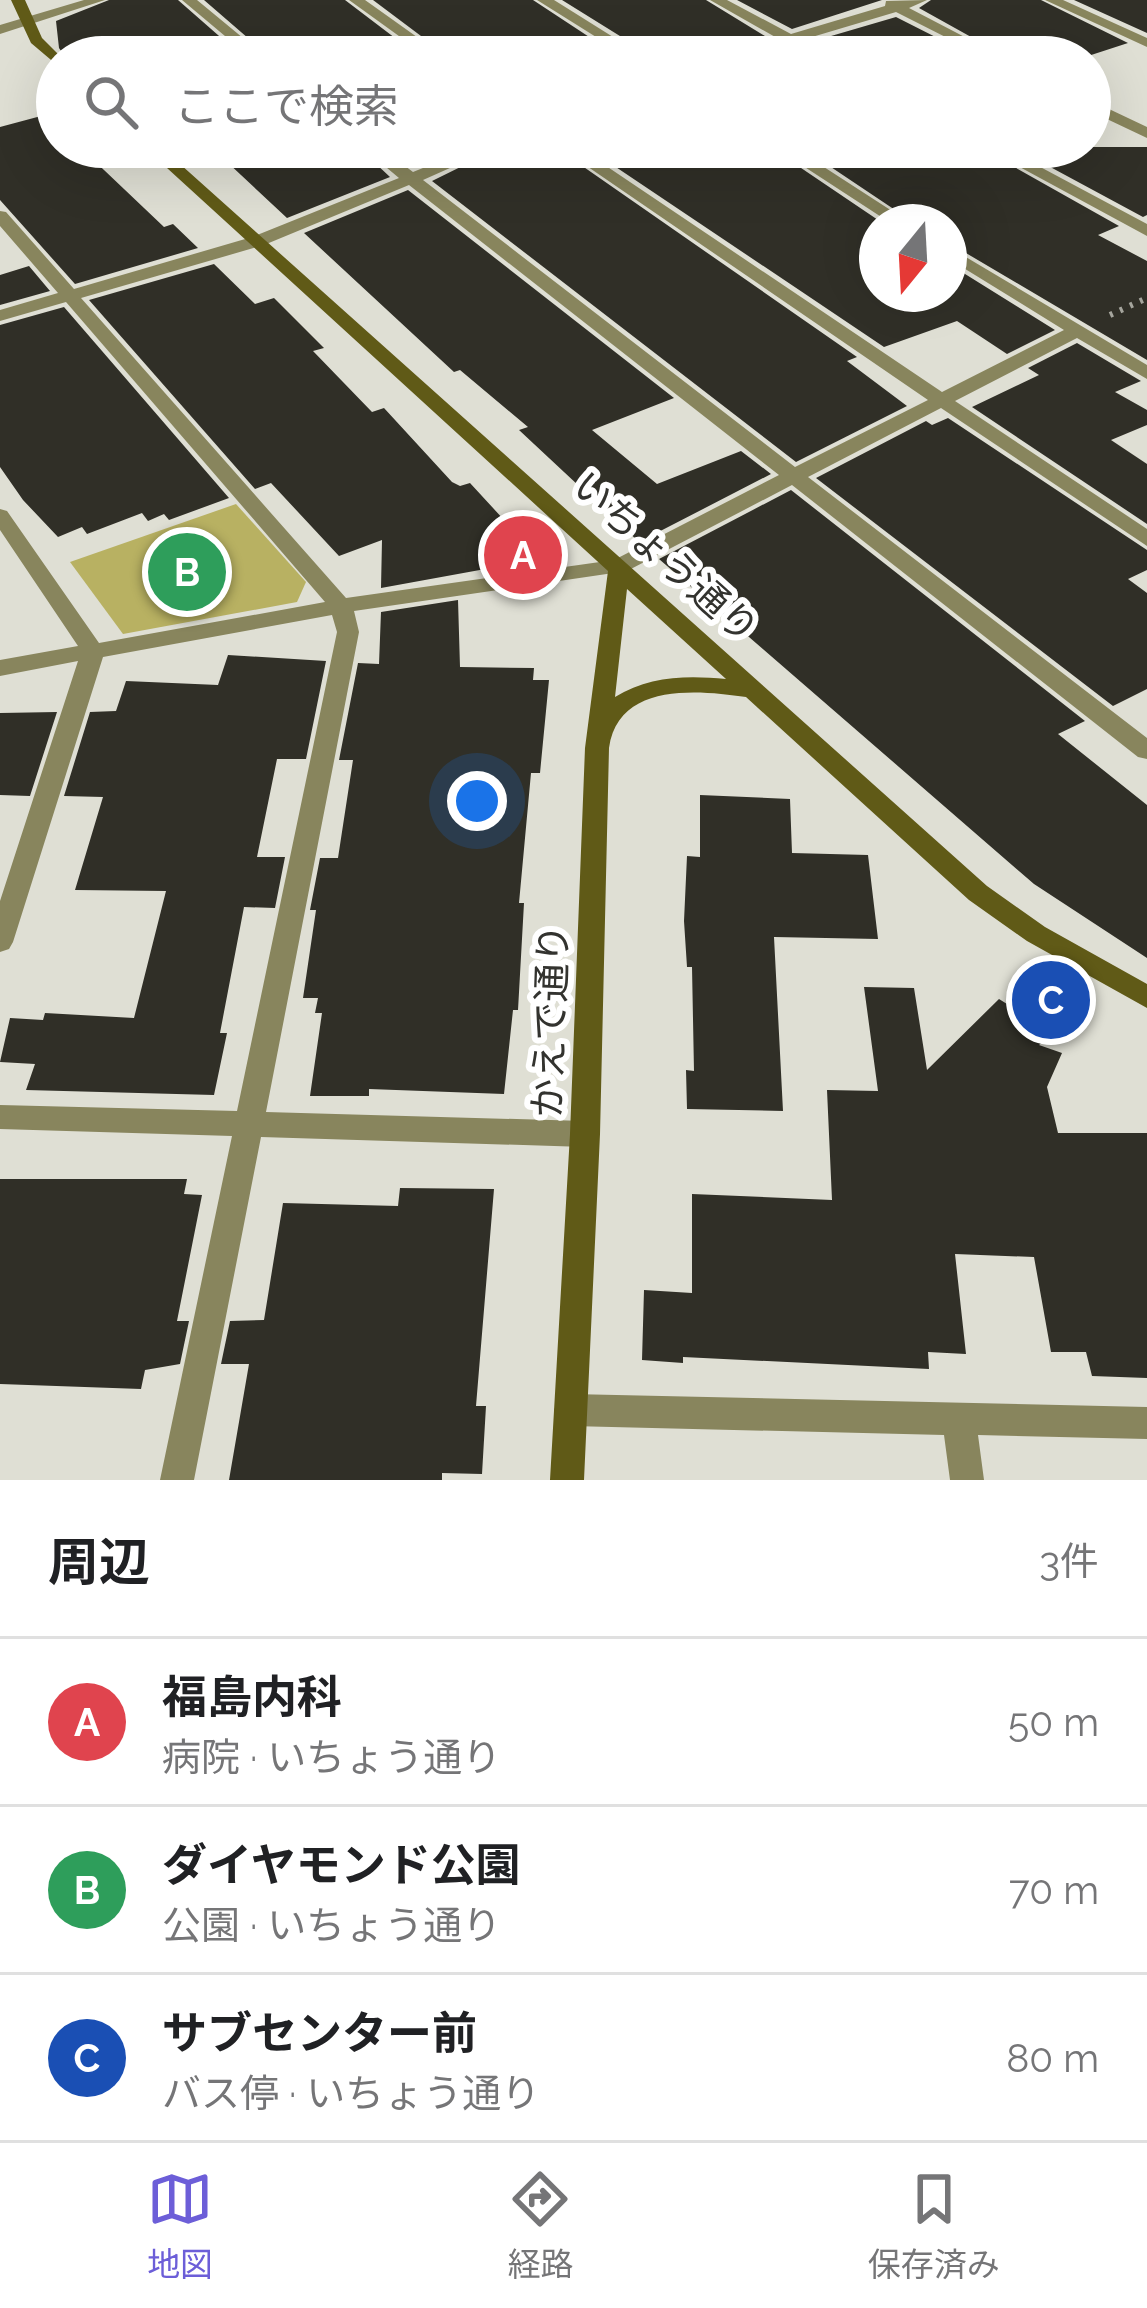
<!DOCTYPE html>
<html lang="ja">
<head>
<meta charset="utf-8">
<style>
  :root { --surface:#fff; --page:#f2f2f2; --text:#202124; --muted:#757577; --line:#e0e0e0; --accent:#6c5ed8 }
  body { margin:0; font-family:Raleway,"Noto Sans JP",sans-serif; background:var(--page); color:var(--text) }
  .compass { position:absolute; left:859px; top:204px; width:108px; height:108px; border-radius:50%; background:var(--surface); box-shadow:0 12px 48px #0002; rotate:198deg }
  .you { position:absolute; left:477px; top:801px; width:42px; height:42px; margin:-30px; border:9px solid #fff; border-radius:50%; background:#1a73e8; box-shadow:0 0 0 18px #1a73e833 }
  .badge { display:grid; place-items:center; width:78px; height:78px; border-radius:50%; background:var(--accent); color:#fff; font-size:39px; font-weight:700 }
  .pin { position:absolute; translate:-50% -50%; border:6px solid #fff; box-shadow:0 3px 12px #0006 }
  .list { margin:0; padding:0; list-style:none }
  h2 { display:flex; justify-content:space-between; align-items:center; height:156px; margin:0; padding:0 48px; font-size:51px }
  h2 small { font-size:39px; font-weight:400; color:var(--muted) }
  .list li { display:grid; grid-template-columns:78px 1fr auto; gap:36px; align-items:center; box-sizing:border-box; height:168px; padding:0 48px; border-top:3px solid var(--line) }
  .list b { display:block; font-size:45px; white-space:nowrap }
  .list p { margin:0; font-size:39px; white-space:nowrap; color:var(--muted) }
  .list em { font-size:39px; font-style:normal; color:var(--muted) }
  .icon { flex:none; width:66px; height:66px; fill:none; stroke:currentColor; stroke-width:2; stroke-linecap:round; stroke-linejoin:round }
  .map { position:relative; flex:none; width:1147px; height:1480px; overflow:hidden }
  .search { position:absolute; background:var(--surface); box-shadow:0 12px 48px #0002; left:36px; right:36px; top:36px; height:132px; display:flex; align-items:center; gap:30px; box-sizing:border-box; padding:0 42px; border-radius:66px; color:var(--muted); font-size:45px }
  .sheet { height:660px; background:var(--surface) }
  nav { display:flex; justify-content:space-around; align-items:center; box-sizing:border-box; height:168px; border-top:3px solid var(--line); background:var(--surface); font-size:33px; color:var(--muted) }
  nav a { display:grid; justify-items:center; gap:6px }
  nav .on { color:var(--accent) }
  .map>svg:first-child { display:block }
  .green { fill:#b8b162 }
  .building { fill:#302f27 }
  .lines { fill:none; stroke-linecap:round; stroke-linejoin:round }
  .path { stroke:#a5a59d; stroke-width:6; stroke-dasharray:3 8; stroke-linecap:butt }
  .street { fill:#88855d; fill-rule:evenodd }
  .secondary { fill:#605a17; fill-rule:evenodd }
  .labels { text-anchor:middle; dominant-baseline:central; stroke-width:12; stroke-linejoin:round; paint-order:stroke }
  .street-label { font-size:39px; fill:#33332f; stroke:#fff }
</style>
</head>
<body>
<div class="map">
<svg width="1147" height="1480" viewBox="0 0 1147 1480">
  <rect width="100%" height="100%" fill="#dfdfd4"/>
  <path class="green" d="M236,504L306,582L297,602L123,634L70,562Z"/>
  <path class="building" d="M109,0H178L243,57H65L59,48L56,21Z
    M204,0H345L420,57H270Z
    M373,0H533L612,52L593,57H544L538,53L449,57Z
    M562,0H706L765,36L693,57H672L649,43L636,46Z
    M737,0H882L792,29Z
    M931,0H1041L1128,43L1085,57H1007L919,8Z
    M1074,0H1147V33Z
    M896,17L975,57H917L903,50L878,57H850L814,41Z
    M56,112L57,147H92L84,151L164,227L173,224L198,248L75,284L0,200V127Z
    M211,147H358L390,177L287,218Z
    M387,147H463L414,167Z
    M501,147H555L857,357L847,361L907,406L796,462L432,181Z
    M586,147H770L881,222H877V294H949V264L1055,330L1007,354L957,321L884,347Z
    M801,147H979L1119,226L1098,235L1147,261V360L949,243V222H913Z
    M1013,147H1147V215L1143,217Z
    M408,190L674,398L592,430L657,484L741,451L771,474L639,542L519,430L528,427L460,370L454,372L304,233Z
    M214,264L255,304L274,298L324,348L313,351L372,412L384,408L452,482L460,486L470,483L540,559L381,588L382,540L339,556L271,483L255,489L89,300Z
    M29,266L50,291L0,305V275Z
    M64,307L229,498L169,520L164,514L148,521L142,513L87,534L82,527L58,537L23,500L0,467V325Z
    M1077,343L1141,381L1115,392L1147,410V425L1111,440L1147,464V524L972,407L1039,375L1028,368Z
    M948,418L1147,550V570L1128,579L1147,593V689L1113,706L816,478L926,421L932,425Z
    M791,490L1085,721L1058,734L1147,805V958L1034,884L659,559Z
    M458,600L460,667L534,668L533,680H549L540,773H531L519,903H524L518,1010H513L504,1094L369,1089V1096H310L322,1013H315L318,998H303L316,910H310L320,858H338L353,760H339L358,663L379,664L381,612Z
    M228,655L326,661L306,759H277L257,857H285L275,908L244,907L220,1033H227L214,1095L26,1090L35,1064L0,1062L10,1018L43,1020L45,1013L134,1018L166,891L75,890L103,797L64,796L90,712L116,711L126,681L218,685Z
    M57,712L30,796L0,795V713Z
    M700,795L790,799L792,853L868,855L878,939L774,937L783,1111L687,1109L686,1070L694,1071L692,967H687L684,921L687,856L700,857Z
    M864,987L914,988L927,1070L999,999L1007,1004L1016,995L1050,1017L1044,1025L1054,1031L1039,1045L1062,1053L1047,1087L1058,1133H1147V1378L1092,1376L1086,1352H1051L1034,1257L955,1254L966,1354L928,1352L929,1369L683,1357V1363L642,1360L644,1290L692,1293V1194L832,1200L827,1090L878,1091Z
    M0,1179H187L184,1194L202,1195L177,1321H189L180,1364L145,1370L141,1389L0,1384Z
    M400,1188L494,1189L476,1406H486L482,1474L442,1473V1480H229L249,1364H221L230,1321L264,1320L283,1203L398,1206Z"/>
  <g class="lines">
    <path class="path" d="M1110,315L1147,298"/>
    <path class="street" d="M84,0H105L0,34V25Z
      M182,0H197L266,57H250Z
      M349,0H365L445,57H428Z
      M537,0H554L645,57H628Z
      M710,0H727L791,34L885,6L886,1L927,0L909,8L1003,57H985L896,12L802,40L830,57H812L788,44L744,57H722L777,38Z
      M1045,0H1063L1147,38V47Z
      M1090,100L1147,127V138L1090,111Z
      M362,147H380L413,172L475,147H497L423,180L795,467L928,400L559,147H578L942,392L1064,330L949,259V247L1147,365V379L1077,338L955,401L1147,529V546L941,408L808,477L1147,738V759L1138,757L792,485L627,571L354,611L359,632L266,1112L585,1121L595,1125L600,1134L595,1143L585,1147L261,1137L194,1480H160L232,1136L0,1129V1105L237,1111L337,632L332,615L103,657L13,942L9,949L0,952V901L78,661L0,676V660L78,646L0,530V509L7,511L99,643L325,602L66,302L0,321V310L58,293L0,226V211L6,212L74,289L252,237L399,178ZM409,185L779,475L614,560L346,598L81,298L264,245Z
      M774,147H793L909,222H889Z
      M983,147H1003L1147,224V236Z
      M571,1394L1147,1407V1439L978,1435L984,1480H950L944,1435L571,1426L559,1421L554,1410L559,1399Z"/>
    <path class="secondary" d="M11,0H25L42,38L61,57H57V65L31,43Z
      M144,147H161L987,886L1045,927L1147,984V1008L1027,941L969,900L746,697C698,690 618,682 609,748L600,1134L584,1480H550L570,1134L585,748L608,571ZM627,589L726,679C687,675 648,676 615,697Z"/>
  </g>
  <g class="labels">
    <g class="street-label">
      <text transform="translate(666 557) rotate(42)">いちょう通り</text>
      <text transform="translate(550 1021) rotate(-88)">かえで通り</text>
    </g>
  </g>
</svg>
<svg class="compass" viewBox="-18 -18 36 36"><path d="M0-13l5 13h-10z" fill="#e53935"/><path d="M0 13l5-13h-10z" fill="#757577"/></svg>
<div class="you"></div>
<div class="pin badge" style="left:523px;top:555px;background:#e0444e">A</div>
<div class="pin badge" style="left:187px;top:572px;background:#2e9e5b">B</div>
<div class="pin badge" style="left:1051px;top:1000px;background:#1a4fb4">C</div>
<div class="search"><svg class="icon" aria-label="search" viewBox="0 0 24 24"><circle cx="10" cy="10" r="6"/><path d="M15 15l6 6"/></svg>ここで検索</div>
</div>
<section class="sheet">
<h2>周辺<small>3件</small></h2>
<ul class="list">
<li><span class="badge" style="background:#e0444e">A</span><div><b>福島内科</b><p>病院 · いちょう通り</p></div><em>50 m</em></li>
<li><span class="badge" style="background:#2e9e5b">B</span><div><b>ダイヤモンド公園</b><p>公園 · いちょう通り</p></div><em>70 m</em></li>
<li><span class="badge" style="background:#1a4fb4">C</span><div><b>サブセンター前</b><p>バス停 · いちょう通り</p></div><em>80 m</em></li>
</ul>
</section>
<nav>
<a class="on"><svg class="icon" aria-label="map" viewBox="0 0 24 24"><path d="M3 6l6-2 6 2 6-2v14l-6 2-6-2-6 2zM9 4v14M15 6v14"/></svg>地図</a>
<a><svg class="icon" aria-label="directions" viewBox="0 0 24 24"><path d="M12 3l9 9-9 9-9-9zM9 14v-3h6M13 9l2 2-2 2"/></svg>経路</a>
<a><svg class="icon" aria-label="saved" viewBox="0 0 24 24"><path d="M7 4h10v16l-5-4-5 4z"/></svg>保存済み</a>
</nav>
</body>
</html>
